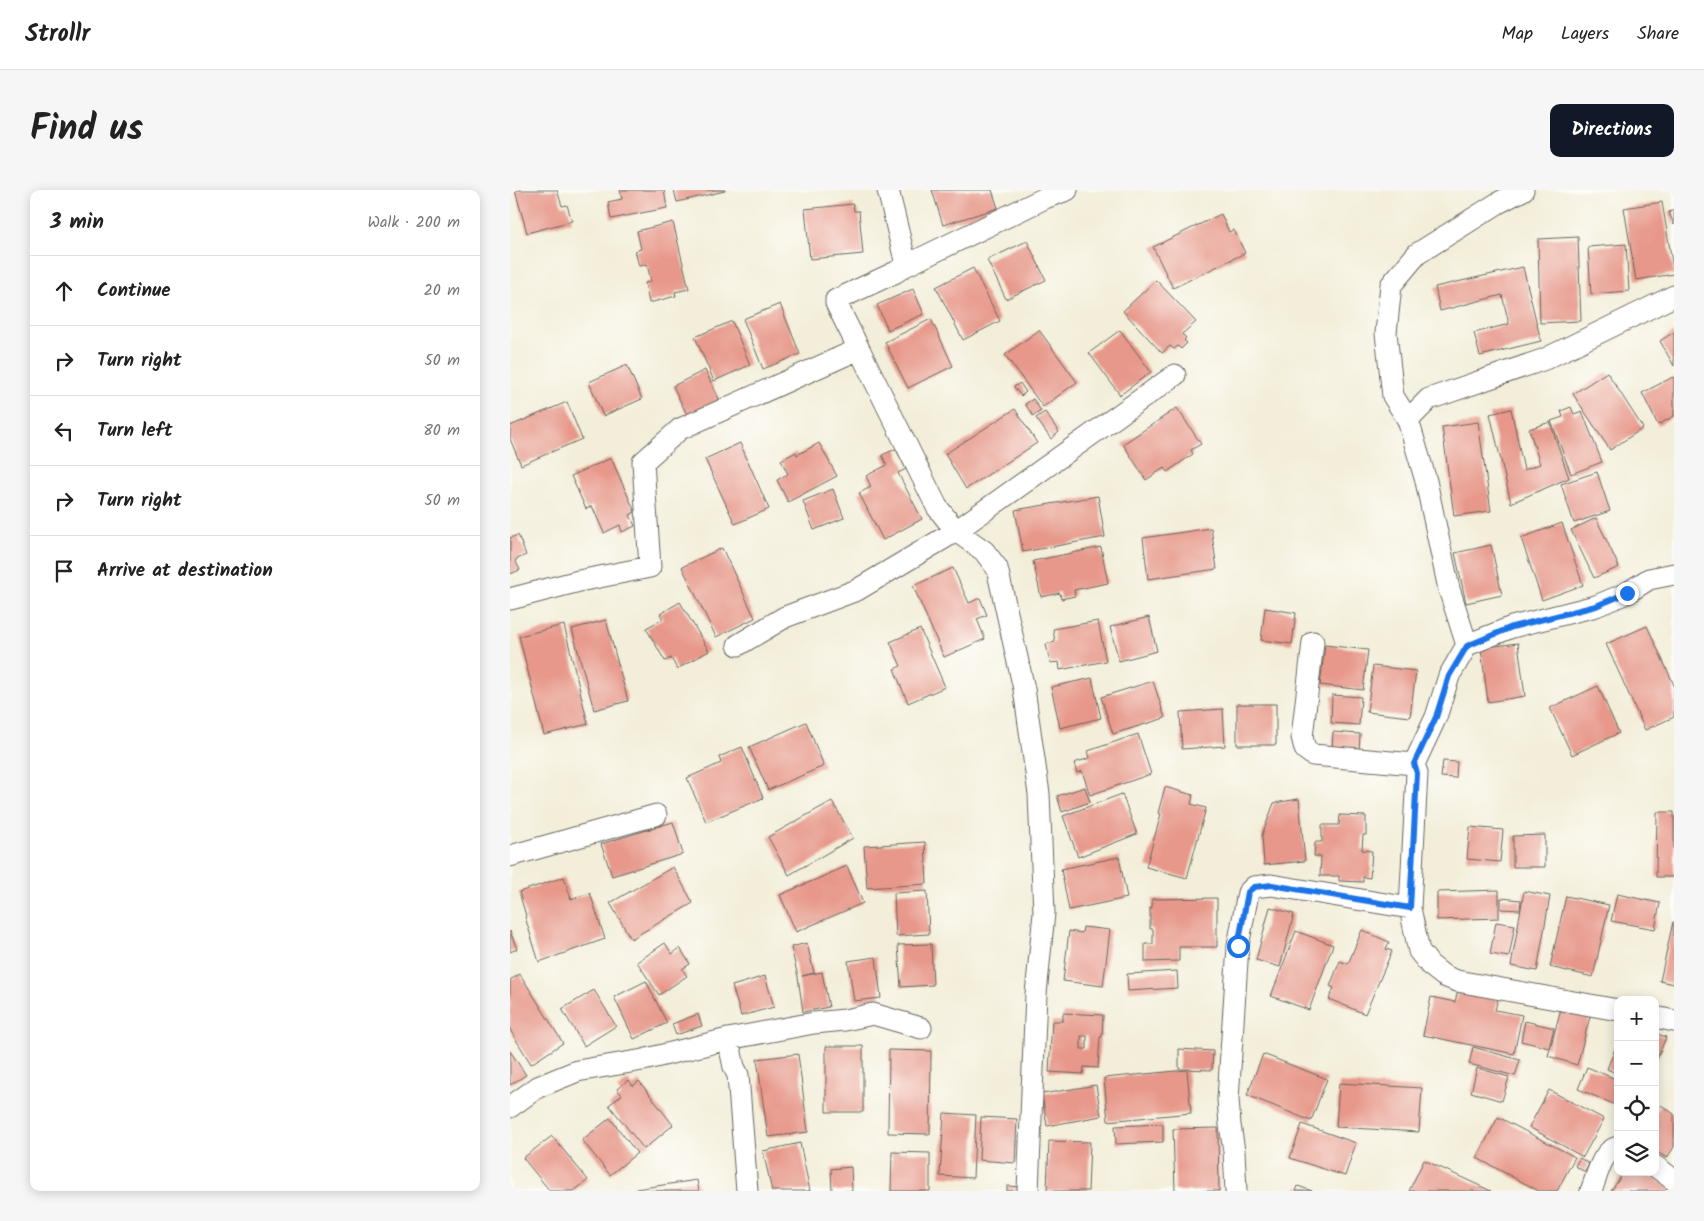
<!DOCTYPE html>
<html lang="en">
<head>
<meta charset="utf-8">
<style>
  :root { --surface:#fff; --page:#f6f6f6; --text:#222; --muted:#767676; --line:#e0e0e0; --accent:#111827 }
  body { margin:0; font-family:Kalam,sans-serif; background:var(--page); color:var(--text) }
  .controls { position:absolute; right:15px; bottom:15px; display:grid; overflow:hidden; border-radius:10px; box-shadow:0 2px 12px #0003 }
  .controls button { width:45px; height:45px; display:grid; place-items:center; padding:0; border:0; border-bottom:1px solid var(--line); background:var(--surface); color:var(--text); font:25px sans-serif }
  .stop { position:absolute; width:15px; height:15px; margin:-11px; border:4px solid #1a73e8; border-radius:50%; background:#fff }
  .stop.end { background:#1a73e8; border-color:#fff; box-shadow:0 1px 5px #0008 }
  .list { margin:0; padding:0; list-style:none }
  h2 { display:flex; justify-content:space-between; align-items:center; height:65px; margin:0; padding:0 20px; font-size:21px }
  h2 small { font-size:16px; font-weight:400; color:var(--muted) }
  .list li { display:grid; grid-template-columns:32px 1fr auto; gap:15px; align-items:center; box-sizing:border-box; height:70px; padding:0 20px; border-top:1px solid var(--line) }
  .list b { display:block; font-size:19px; white-space:nowrap }
  .list em { font-size:16px; font-style:normal; color:var(--muted) }
  .icon { flex:none; width:28px; height:28px; fill:none; stroke:currentColor; stroke-width:2; stroke-linecap:round; stroke-linejoin:round }
  .map { position:relative; flex:none; width:1164px; height:1001px; overflow:hidden; border-radius:10px }
  header { display:flex; align-items:center; gap:30px; box-sizing:border-box; height:70px; padding:0 25px; background:var(--surface); border-bottom:1px solid var(--line) }
  header strong { font-size:24px }
  nav { display:flex; gap:28px; margin-inline-start:auto; font-size:18px }
  .intro { display:flex; align-items:center; justify-content:space-between; box-sizing:border-box; height:120px; padding:0 30px }
  h1 { margin:0; font-size:35px }
  .button { padding:12px 22px; border-radius:10px; background:var(--accent); color:#fff; font-size:18px; font-weight:700 }
  main { display:flex; gap:30px; padding:0 30px }
  aside { flex:1; background:var(--surface); border-radius:10px; box-shadow:0 2px 12px #0003 }
  .map>svg:first-child { display:block }
  .building { fill:#e7988a; fill-rule:evenodd }
  .lines { fill:none; stroke-linecap:round; stroke-linejoin:round }
  .street-casing { stroke:#67665e; stroke-width:23 }
  .street { stroke:#fff; stroke-width:21 }
  .route { stroke:#1a73e8; stroke-width:6 }
</style>
</head>
<body>
<header>
<strong>Strollr</strong>
<nav><a>Map</a><a>Layers</a><a>Share</a></nav>
</header>
<div class="intro"><h1>Find us</h1><a class="button">Directions</a></div>
<main>
<aside>
<h2>3 min<small>Walk · 200 m</small></h2>
<ul class="list">
<li><svg class="icon" aria-label="ahead" viewBox="0 0 24 24"><path d="M12 20V5M6 11l6-6 6 6"/></svg><div><b>Continue</b></div><em>20 m</em></li>
<li><svg class="icon" aria-label="right" viewBox="0 0 24 24"><path d="M7 20v-9h11M14 6l5 5-5 5"/></svg><div><b>Turn right</b></div><em>50 m</em></li>
<li><svg class="icon" aria-label="left" viewBox="0 0 24 24"><path d="M17 20v-9H6M10 6l-5 5 5 5"/></svg><div><b>Turn left</b></div><em>80 m</em></li>
<li><svg class="icon" aria-label="right" viewBox="0 0 24 24"><path d="M7 20v-9h11M14 6l5 5-5 5"/></svg><div><b>Turn right</b></div><em>50 m</em></li>
<li><svg class="icon" aria-label="arrive" viewBox="0 0 24 24"><path d="M6 21V4h12l-3 4 3 4H6"/></svg><div><b>Arrive at destination</b></div></li>
</ul>
</aside>
<div class="map">
<svg width="1164" height="1001" viewBox="0 0 1164 1001">
  <rect width="100%" height="100%" fill="#fdfcf7"/>
  <filter id="ink" filterUnits="userSpaceOnUse"><feTurbulence type="fractalNoise" baseFrequency=".02" numOctaves="2"/><feDisplacementMap in="SourceGraphic" scale="10" xChannelSelector="R" yChannelSelector="G"/><feConvolveMatrix kernelMatrix="1 2 1 2 8 2 1 2 1" color-interpolation-filters="sRGB"/></filter>
  <filter id="wash" filterUnits="userSpaceOnUse"><feTurbulence type="fractalNoise" baseFrequency=".0096" numOctaves="4" result="noise"/><feDisplacementMap in="SourceGraphic" scale="20" xChannelSelector="R" yChannelSelector="G"/><feGaussianBlur stdDeviation="1.12" result="paint"/><feColorMatrix in="noise" values="0 0 0 0 0 0 0 0 0 0 0 0 0 0 0 0 0 1.4 0 .05"/><feComposite in="paint" operator="in"/></filter>
  <g filter="url(#wash)">
    <rect width="100%" height="100%" fill="#f3eed9"/>
    <g id="blocks">
      <path class="building" d="M5,0H47L52,16L57,15L62,31L17,43Z
        M110,0H154L157,18L101,29L98,12L112,9Z
        M164,0H215V1L167,12Z
        M422,0H482L488,18L433,35Z
        M1152,12L1164,84L1126,90L1114,18Z
        M343,14L344,21H349L353,64L300,69L295,19Z
        M1164,20V35L1159,22Z
        M711,24L719,42L724,40L735,63L663,98L643,57Z
        M163,32L179,99L165,102L166,106L139,113L135,93L141,91L137,74L129,76L125,61L131,59L127,41Z
        M1068,47L1071,131L1030,133L1028,49Z
        M517,51L536,90L496,109L477,70Z
        M1116,54L1119,101L1081,104L1078,57Z
        M1013,77L1031,151L970,166L964,143L999,134L992,105L930,121L925,97Z
        M463,78L490,131L453,150L426,97Z
        M646,90L686,132L672,144L676,148L674,150L677,153L671,159L668,156L664,159L660,156L652,163L613,121Z
        M403,99L414,124L378,140L367,115Z
        M270,114L290,164L253,179L233,129Z
        M421,129L443,176L398,198L375,152Z
        M222,131L240,175L204,191L185,147Z
        M529,140L567,192L533,217L495,165Z
        M610,140L641,182L610,205L579,163Z
        M1164,142V176L1150,151Z
        M117,175L132,209L93,226L79,192Z
        M195,180L210,211L178,227L163,196Z
        M1097,182L1133,238L1100,260L1063,204Z
        M1163,187L1164,190V226L1148,235L1132,203Z
        M510,193L516,202L511,206L504,197Z
        M523,209L531,221L523,226L515,214Z
        M57,212L72,249L11,275L0,249V236Z
        M1061,217L1064,224L1072,221L1092,272L1061,284L1041,231L1053,227L1051,221Z
        M667,218L691,254L681,260L683,264L657,282L654,278L636,290L613,254Z
        M505,219L527,253L456,299L435,264Z
        M1001,219L1014,280L1030,274L1019,239L1040,232L1059,288L1001,313L980,224Z
        M535,222L549,242L541,249L526,228Z
        M968,232L981,321L944,326L932,237Z
        M230,253L259,319L225,334L195,269Z
        M309,253L327,286L278,312L267,290L278,284L271,270L286,262L287,265Z
        M386,259L396,279L388,283L412,329L373,350L349,303L361,297L356,286L377,275L372,265Z
        M101,268L125,322L120,325L125,336L112,342L110,335L94,343L82,316L76,319L61,286Z
        M1087,282L1100,321L1064,333L1051,294Z
        M323,299L334,328L304,340L293,311Z
        M588,306L595,347L513,362L505,320Z
        M1086,328L1109,377L1084,388L1061,340Z
        M1052,333L1073,395L1032,410L1011,348Z
        M701,338L707,379L638,389L633,348Z
        M8,345L16,365L5,370L10,380L0,384V348Z
        M981,355L992,405L956,413L945,363Z
        M591,357L598,393L564,400L565,406L551,409L550,403L531,407L523,371Z
        M212,358L245,428L206,447L172,377Z
        M443,378L459,413L470,408L477,425L467,429L475,449L434,467L403,396Z
        M170,412L199,461L167,479L161,468L155,471L136,438L153,429L150,424Z
        M755,418L786,423L782,454L751,450Z
        M639,427L647,461L609,471L600,437Z
        M96,430L118,511L84,520L62,439Z
        M588,431L596,471L550,480L549,472L540,473L536,454L545,452L543,439Z
        M54,435L78,534L34,545L9,446Z
        M1137,436L1164,495V527L1135,540L1096,454Z
        M410,439L435,497L398,513L384,479L391,476L380,452Z
        M1008,453L1015,506L978,512L971,458Z
        M815,455L858,460L853,500L810,495Z
        M863,476L906,481L900,527L857,522Z
        M582,488L591,528L550,538L541,497Z
        M643,491L655,528L603,544L591,507Z
        M1088,496L1109,543L1062,565L1040,518Z
        M822,505L851,507L849,535L821,533Z
        M727,514H766V555H727Z
        M713,519L715,556L672,559L670,522Z
        M296,532L314,576L258,600L239,557Z
        M823,542L850,544L849,563L822,561Z
        M628,544L641,584L580,605L572,581L567,583L564,573L580,568L578,561Z
        M232,557L253,608L196,632L177,588L211,573L209,567Z
        M933,571L947,572L946,588L931,587Z
        M575,597L580,612L552,622L547,606Z
        M655,597L683,605L681,614L696,618L677,688L636,677L651,624L648,623Z
        M612,604L627,644L568,667L553,626Z
        M789,609L795,671L754,675L752,645L764,613Z
        M322,611L343,648L279,685L258,647Z
        M1147,622H1164V687H1146Z
        M830,625L856,626V645H853L852,660L862,661L860,688L853,687V692L829,691V686H810L811,666H804L805,652H812V635H829Z
        M163,632L173,664L102,686L91,654Z
        M960,637L993,640L990,672L957,669Z
        M1035,645V677H1003V646Z
        M415,652L417,694L357,698L354,656Z
        M609,667L617,708L559,720L551,679Z
        M337,676L353,713L286,742L270,705Z
        M163,677L183,713L121,749L100,713Z
        M54,687L61,709L80,703L95,749L29,772L15,727L16,726L9,702Z
        M989,700V728L927,730V702Z
        M417,701L419,744L386,746L384,703Z
        M1014,701L1040,706L1027,781L1001,776Z
        M1107,704L1150,713L1145,739L1101,731Z
        M1056,706L1099,715L1083,787L1040,777Z
        M707,708V757H669V771L635,772V754H643V739H640V718H642V709Z
        M991,708L1011,710L1010,720L991,719Z
        M760,717L784,724L770,777L746,770Z
        M986,732L1005,735L999,767L980,764Z
        M1163,732H1164V794L1150,791Z
        M573,737L600,740L593,796L553,791L559,741L572,743Z
        M852,740L879,752L876,759L882,761L855,824L819,809L824,798L820,796L830,771L838,774Z
        M0,741L7,759L0,762Z
        M786,741L823,755L799,820L761,806Z
        M155,753L162,764L170,758L180,774L172,779L177,786L149,805L127,772Z
        M297,753L304,783L292,786L312,782L319,817L293,822L288,787L281,757Z
        M421,754L423,795L391,797L388,755Z
        M366,767L371,808L344,811L338,771Z
        M667,781L668,798L618,801L617,784Z
        M10,784L53,853L21,874L0,840V790Z
        M255,786L264,817L231,826L222,796Z
        M136,791L157,833L124,849L104,807Z
        M84,800L106,836L74,856L52,819Z
        M948,800L988,809L985,820L1012,825L1004,864L913,845L921,807L945,812Z
        M1052,815L1081,823L1067,875L1038,866Z
        M553,823L593,825L592,847H590L588,878L574,877L573,884L539,882L542,831H553ZM571,846H577V859H571Z
        M188,824L192,836L166,845L162,834Z
        M1015,831L1044,838L1039,858L1011,851Z
        M1145,843L1156,847L1145,874Z
        M1108,851V884L1097,879Z
        M316,856H353V922H316Z
        M963,857L1010,870L1005,886L959,874Z
        M669,859L703,861L702,880L669,879Z
        M379,860L421,861L420,944L378,943Z
        M0,861L16,885L0,895Z
        M288,864L298,942L258,947L247,869Z
        M753,864L817,889L801,931L737,905Z
        M1077,877L1108,890V916L1068,899Z
        M967,878L999,887L992,911L961,902Z
        M677,880L681,923L598,931L594,888Z
        M118,890L123,896L129,891L163,935L134,959L99,915L112,905L107,899Z
        M829,893L912,898L909,942L826,937Z
        M586,895L591,926L537,936L532,904Z
        M1039,900L1094,929L1073,967L1019,937Z
        M1151,915L1164,924V957L1157,968L1145,961V923Z
        M434,923L466,925L463,988L430,986Z
        M471,927L507,929L505,973L469,970Z
        M988,927L1065,967L1047,1001H1029L967,968Z
        M100,928L127,963L100,985L72,950Z
        M653,934V952L606,954L605,936Z
        M792,934L846,953L835,986L780,968Z
        M708,938L709,1001H665L663,939Z
        M42,946L78,990L64,1001H40L13,968Z
        M539,951L580,952L578,1001H537Z
        M290,953L300,1001H262L253,961Z
        M382,962L420,963V1001H381Z
        M1070,968L1079,974L1075,982L1065,976Z
        M914,970L981,1001H899Z
        M341,977L342,1001H322L321,979Z
        M1114,982H1137L1163,1001H1101Z
        M187,990L189,1001H126V999Z
        M497,996L513,997V1001H497Z
        M788,996L802,1001H786Z"/>
    </g>
  </g>
  <g filter="url(#ink)">
    <use href="#blocks" fill-opacity="0" stroke="#67665e" stroke-width="1"/>
    <g class="lines">
      <g class="street-casing">
        <path id="street" d="M1013,0L988,13L907,64L881,95L876,143L883,206L898,230L916,291L939,399L957,455L1002,437L1086,416L1117,403L1139,389L1164,384
          M393,77L535,8L557,0
          M349,159L427,317L446,341L474,361L487,378L514,499L529,604L534,723L526,804L518,1001
          M898,230L919,209L1035,169L1164,106
          M0,409L69,391L140,377L133,272L170,239L349,159L326,113V110L386,82L393,77L395,70L378,0
          M803,452L792,547L795,559L803,565L904,574
          M228,455L275,427L347,400L446,341L665,185
          M957,455L939,486L926,527L904,574L907,583L900,718L909,761L920,775L934,786L947,791L1108,820
          M0,666L146,625
          M1145,827L1164,831
          M218,849L224,877L228,885L237,1001
          M0,917L28,897L67,881L133,870L218,849L304,833L335,830L363,824L411,838
          M1145,976L1164,990
          M726,1001L724,961L720,935L718,909L728,756L738,703L744,697L761,695L900,718
          M1081,1001C1087,987 1091,961 1108,957"/>
      </g>
      <use href="#street" class="street"/>
    </g>
  </g>
  <g class="lines" filter="url(#ink)">
    <path class="route" d="M728,756L738,702L744,697L762,695L900,718L907,583L904,574L926,527L939,486L957,456L1002,437L1086,416L1117,403"/>
  </g>
</svg>
<div class="controls">
<button>+</button>
<button>−</button>
<button><svg class="icon" aria-label="locate" viewBox="0 0 24 24"><circle cx="12" cy="12" r="6"/><path d="M12 2v4M12 18v4M2 12h4M18 12h4"/></svg></button>
<button><svg class="icon" aria-label="layers" viewBox="0 0 24 24"><path d="M12 4l9 5-9 5-9-5zM3 14l9 5 9-5"/></svg></button>
</div>
<div class="stop" style="left:728px;top:756px"></div>
<div class="stop end" style="left:1117px;top:403px"></div>
</div>
</main>
</body>
</html>
